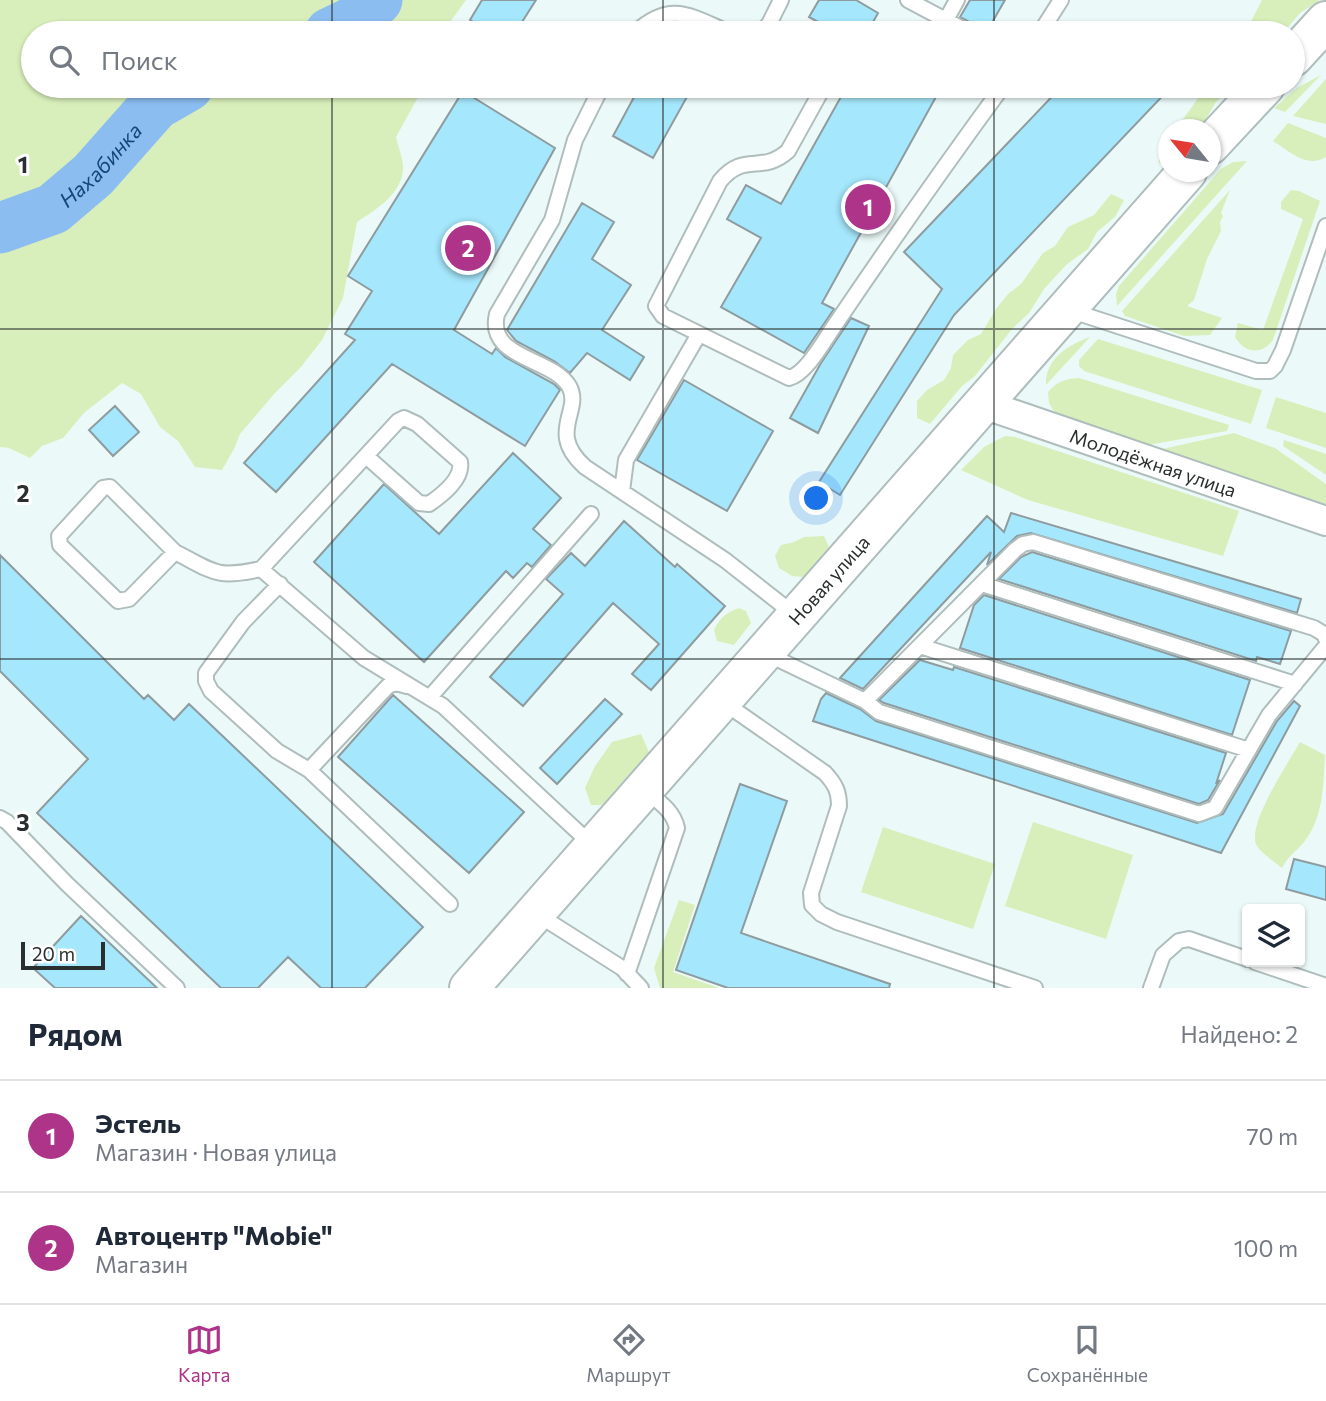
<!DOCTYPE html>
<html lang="ru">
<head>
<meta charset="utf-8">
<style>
  :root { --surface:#fff; --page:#f2f2f3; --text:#1f2937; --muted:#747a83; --line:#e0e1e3; --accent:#ad3489 }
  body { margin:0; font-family:Commissioner,sans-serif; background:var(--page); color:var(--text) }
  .controls { position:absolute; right:21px; bottom:21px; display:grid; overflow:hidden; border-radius:7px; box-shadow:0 2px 5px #0004 }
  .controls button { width:63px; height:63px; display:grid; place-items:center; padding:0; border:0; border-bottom:2px solid var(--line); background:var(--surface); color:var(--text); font:35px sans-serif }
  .compass { position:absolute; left:1158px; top:119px; width:63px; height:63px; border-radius:50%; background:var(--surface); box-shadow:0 2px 5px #0004; rotate:300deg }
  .scale { position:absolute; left:21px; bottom:18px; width:84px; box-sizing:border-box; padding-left:7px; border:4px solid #292f2e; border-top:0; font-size:19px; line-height:24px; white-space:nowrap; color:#292f2e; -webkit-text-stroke:5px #fff; paint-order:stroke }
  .you { position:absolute; left:817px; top:499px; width:24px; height:24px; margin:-18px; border:5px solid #fff; border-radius:50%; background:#1a73e8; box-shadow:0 0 0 10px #1a73e833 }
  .badge { display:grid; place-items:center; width:46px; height:46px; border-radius:50%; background:var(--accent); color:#fff; font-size:23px; font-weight:700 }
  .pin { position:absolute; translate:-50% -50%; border:4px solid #fff; box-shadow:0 2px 7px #0006 }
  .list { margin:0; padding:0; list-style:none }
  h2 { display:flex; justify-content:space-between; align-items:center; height:91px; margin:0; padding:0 28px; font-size:30px }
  h2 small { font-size:23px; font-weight:400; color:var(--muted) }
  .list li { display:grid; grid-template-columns:46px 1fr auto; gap:21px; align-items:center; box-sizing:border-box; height:112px; padding:0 28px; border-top:2px solid var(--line) }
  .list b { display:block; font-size:26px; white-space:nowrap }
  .list p { margin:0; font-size:23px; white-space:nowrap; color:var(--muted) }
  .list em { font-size:23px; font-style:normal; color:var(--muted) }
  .icon { flex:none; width:38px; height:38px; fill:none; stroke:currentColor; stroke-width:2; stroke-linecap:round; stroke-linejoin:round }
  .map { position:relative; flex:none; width:1326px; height:988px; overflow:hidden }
  .search { position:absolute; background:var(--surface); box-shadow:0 2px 5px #0004; left:21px; right:21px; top:21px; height:77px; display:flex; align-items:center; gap:18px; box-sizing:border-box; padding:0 24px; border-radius:38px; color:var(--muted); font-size:26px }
  .sheet { height:315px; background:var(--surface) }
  nav { display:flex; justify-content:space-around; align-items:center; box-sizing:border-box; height:98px; border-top:2px solid var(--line); background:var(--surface); font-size:19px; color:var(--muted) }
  nav a { display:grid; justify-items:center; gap:4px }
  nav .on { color:var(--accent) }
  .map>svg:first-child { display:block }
  .green { fill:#d8efbb }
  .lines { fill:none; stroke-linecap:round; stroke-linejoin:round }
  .river { stroke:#8cbdf0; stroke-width:51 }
  .building { fill:#a5e7fc; stroke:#8e9b9f; stroke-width:2 }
  .lane-casing { stroke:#afbdbc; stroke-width:18 }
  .street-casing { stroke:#afbdbc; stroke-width:32 }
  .secondary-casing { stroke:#afbdbc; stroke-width:42 }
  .lane { stroke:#fff; stroke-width:14 }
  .street { stroke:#fff; stroke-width:28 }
  .secondary { stroke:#fff; stroke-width:38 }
  .grid { fill:none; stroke:#292f2e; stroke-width:2; stroke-opacity:0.55 }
  .labels { text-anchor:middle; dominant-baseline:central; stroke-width:6; stroke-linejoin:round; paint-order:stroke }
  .street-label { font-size:19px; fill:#292f2e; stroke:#fff }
  .water-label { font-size:21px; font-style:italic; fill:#134776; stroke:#fff }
  .grid-label { font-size:23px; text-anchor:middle; font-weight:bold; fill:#292f2e; stroke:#fff; stroke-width:6; stroke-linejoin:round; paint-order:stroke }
</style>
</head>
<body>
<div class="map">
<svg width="1326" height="988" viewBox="0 0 1326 988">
  <rect width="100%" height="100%" fill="#ebfaf8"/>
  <path class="green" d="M0,0H466L442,33H33V86H423L422,90L396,137C398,147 404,160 403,170C401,195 375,210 357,222L343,298L322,340L301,367L275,393L240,434L234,449L222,470L195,467L178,441L160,427L141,394L122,383L84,413L63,438L42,446L30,458L9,448L0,447Z
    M1262,0H1320L1300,13L1283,33H1245Z
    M1321,75L1285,112L1274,108L1297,88Z
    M1326,79V124L1293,116Z
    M1207,86H1232L1216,102L1200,129L1175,130Z
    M1288,123L1326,138V157C1307,169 1289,151 1273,141Z
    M1168,136V161L1159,163L1160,145Z
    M1247,161L1117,306L1116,294L1119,286L1221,169L1233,162Z
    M1230,190L1221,213L1223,216L1220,222L1221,231L1207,259L1194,300L1187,306L1222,318L1210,335L1184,336L1125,316L1122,311Z
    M1291,190L1299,191L1320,201L1273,340C1262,355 1245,354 1235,337L1238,323L1263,330L1303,219L1281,209V202Z
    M1111,194L1124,200L1115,217L1097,232L1088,249L1066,265L1044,289L1029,313L1012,329L975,376L962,386L930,424L917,418V401L927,390L944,380L951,368L953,355L968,340L981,334L996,309L1008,294L1021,284L1043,253L1055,246L1068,227L1094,215Z
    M1090,337L1046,385C1045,359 1068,345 1090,337Z
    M1098,339L1262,390L1251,424L1084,371L1079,366V360Z
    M1079,378L1229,425L1227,431L1148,445L1070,423L1053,410L1049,403L1048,392C1058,381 1065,379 1079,378Z
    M1276,397L1326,413V448L1266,428Z
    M1234,433L1275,448L1326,484V504L1158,450Z
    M1005,436L1015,437L1239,511L1223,556L1028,500L961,470L984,447Z
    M1284,440L1326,454V475L1283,446Z
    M824,536L829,547L804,577L792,576L779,568L775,556L781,545L794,542L804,537Z
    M739,608L746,611L751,623L734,645L717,641L714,630C720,617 726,613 739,608Z
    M641,734L649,752L644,764L631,772L602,805H591L585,788L595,766L612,742Z
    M1300,742L1325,755C1323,783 1324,813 1307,838C1300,849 1288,855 1282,868C1275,862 1262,854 1257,846C1245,826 1289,762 1300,742Z
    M1033,822L1133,855L1106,939L1005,906Z
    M883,827L995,864L973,929L861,892Z
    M679,900L695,905L673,972L719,988H660L654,968Z"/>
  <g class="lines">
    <g class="river">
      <path d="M330,33L353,22L377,0"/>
      <path id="s1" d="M0,228L53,209L93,175L155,105L188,86"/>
    </g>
  </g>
  <path class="building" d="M482,0H536L515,33H491L470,20Z
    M819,0H856L878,13L867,33H838L809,17Z
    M970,0H1005L986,33H980L975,25L960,17Z
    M640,86H693L653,158L613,136Z
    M847,86H942L822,303L834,309L804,353L721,307L761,238L727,219L746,185L781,204Z
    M1062,86H1172L954,315L840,495L819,482L942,289L904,252Z
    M463,91L555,148L454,330L492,354L496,348L505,357L554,384L560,390L525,446L392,364L276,492L244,463L355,340L345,334L372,291L348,276Z
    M582,203L614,222L592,259L631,285L602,330L644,357L630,380L587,353L570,373L554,361L516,341L507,330Z
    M851,318L869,326L818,433L790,418L821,363Z
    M684,380L773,431L727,511L637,460Z
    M115,406L139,432L113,456L89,430Z
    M513,453L561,498L533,529L551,545L532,567L527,563L513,578L506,571L424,662L314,562L384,484L439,534Z
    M1011,513L1301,599L1297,613L1031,533L1017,536L987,565L991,552L863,689L840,678L987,516L1004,532Z
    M624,521L675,567L677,564L725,606L651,690L632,674L659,644L613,603L523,706L490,677L563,594L546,579L571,553L585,566Z
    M1032,552L1291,631L1280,664L1257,657L1256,661L999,579L1021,557Z
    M0,555L144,699L148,695L174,720L189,704L423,927L365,988H321L288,957L258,988H221L37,813L88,759L0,671Z
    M984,595L1250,680L1232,735L960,648L974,605Z
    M920,660L953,670L954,667L1226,753L1216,784L1220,780L1208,800L1199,804L884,703L879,700Z
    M826,693L860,709L876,721L1197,823L1223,814L1277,721L1294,701L1300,706L1221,853L813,721L821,699Z
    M393,695L524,812L469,873L338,757Z
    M605,699L622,714L557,784L540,768Z
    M740,784L787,801L741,933L890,984L889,988H728L676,970Z
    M1294,859L1326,867V900L1286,889Z
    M81,916L157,988H55L33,968Z"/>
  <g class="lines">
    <g class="lane-casing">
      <path id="lane" d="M908,0L970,33
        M946,20L957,0
        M635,33C671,0 690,16 730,33
        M760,33L769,24L781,0
        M1040,33L1061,0
        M602,86L575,140L552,220L497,314C486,359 551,357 569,386C583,411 546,432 585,467L725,560L795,615
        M824,86L788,151C761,175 745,151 720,181L656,306L663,316L789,378C807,374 826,337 837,322C891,242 946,164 1003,86
        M1069,310L1256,371H1270L1275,366L1283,350L1326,226
        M366,456L419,503L429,504C442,495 463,479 460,462L417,424L404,418L398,421L261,569L364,658L443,706L592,845
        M622,491L626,460L699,334
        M175,552L110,487L103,488L59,536L60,545L118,601L129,599L175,552C214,572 216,579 261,569
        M280,584L243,622L206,673V681L211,691L277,751L309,770
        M982,584L1295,684
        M920,646L1249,750
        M765,653L865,701L879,712L1199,814L1215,808L1269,715L1326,646
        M407,686L396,683L388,686L309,770L450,904
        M430,697L591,514
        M865,701L1015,550L1023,544L1033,542L1314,628L1324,634L1326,639
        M723,702L825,773C835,784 839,791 839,806L811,893L812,905L821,914L837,922L1035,988
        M0,818L7,822L67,884L177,988
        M537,914L622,968L641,988
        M1255,962L1326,986
        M627,974L677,828C673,810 658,801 645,790
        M1151,988L1163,955L1179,941L1189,939L1247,959"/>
    </g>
    <g class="street-casing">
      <g id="street">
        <path id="s2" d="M983,404L1326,521"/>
      </g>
    </g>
    <g class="secondary-casing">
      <g id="secondary">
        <path d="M1293,57L1326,21"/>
        <path d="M1210,145L1265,86"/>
        <path id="s3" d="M469,988L1187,172"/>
      </g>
    </g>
    <use href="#lane" class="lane"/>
    <use href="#street" class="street"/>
    <use href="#secondary" class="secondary"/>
  </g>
  <path class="grid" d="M332,0V33M663,0V33M994,0V33M332,86V988M663,86V988M994,86V988M0,329H1326M0,659H1326"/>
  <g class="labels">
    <g class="street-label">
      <text stroke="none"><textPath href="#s2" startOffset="180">Молодёжная улица</textPath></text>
      <text stroke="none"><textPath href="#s3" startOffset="544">Новая улица</textPath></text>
    </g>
    <g class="water-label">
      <text stroke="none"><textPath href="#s1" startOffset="121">Нахабинка</textPath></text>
    </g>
  </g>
  <g class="grid-label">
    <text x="23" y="173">1</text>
    <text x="23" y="502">2</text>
    <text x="23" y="831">3</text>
  </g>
</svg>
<div class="controls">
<button><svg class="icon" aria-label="layers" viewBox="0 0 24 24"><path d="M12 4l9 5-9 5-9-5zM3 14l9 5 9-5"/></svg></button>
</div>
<svg class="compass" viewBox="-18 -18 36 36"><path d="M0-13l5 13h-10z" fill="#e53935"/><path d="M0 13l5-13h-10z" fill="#747a83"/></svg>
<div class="scale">20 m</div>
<div class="you"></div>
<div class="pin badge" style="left:868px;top:207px">1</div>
<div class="pin badge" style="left:468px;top:248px">2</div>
<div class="search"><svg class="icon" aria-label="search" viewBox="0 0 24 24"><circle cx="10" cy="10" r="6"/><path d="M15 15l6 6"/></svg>Поиск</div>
</div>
<section class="sheet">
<h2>Рядом<small>Найдено: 2</small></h2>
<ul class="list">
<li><span class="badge">1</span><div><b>Эстель</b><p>Магазин · Новая улица</p></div><em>70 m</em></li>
<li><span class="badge">2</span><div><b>Автоцентр &quot;Mobie&quot;</b><p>Магазин</p></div><em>100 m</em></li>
</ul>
</section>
<nav>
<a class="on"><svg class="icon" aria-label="map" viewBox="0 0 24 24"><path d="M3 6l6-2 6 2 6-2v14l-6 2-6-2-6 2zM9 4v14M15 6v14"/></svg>Карта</a>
<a><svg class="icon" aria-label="directions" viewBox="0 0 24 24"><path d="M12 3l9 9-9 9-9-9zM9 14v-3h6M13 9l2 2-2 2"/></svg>Маршрут</a>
<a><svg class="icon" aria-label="saved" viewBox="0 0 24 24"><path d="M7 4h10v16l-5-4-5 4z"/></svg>Сохранённые</a>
</nav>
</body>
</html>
